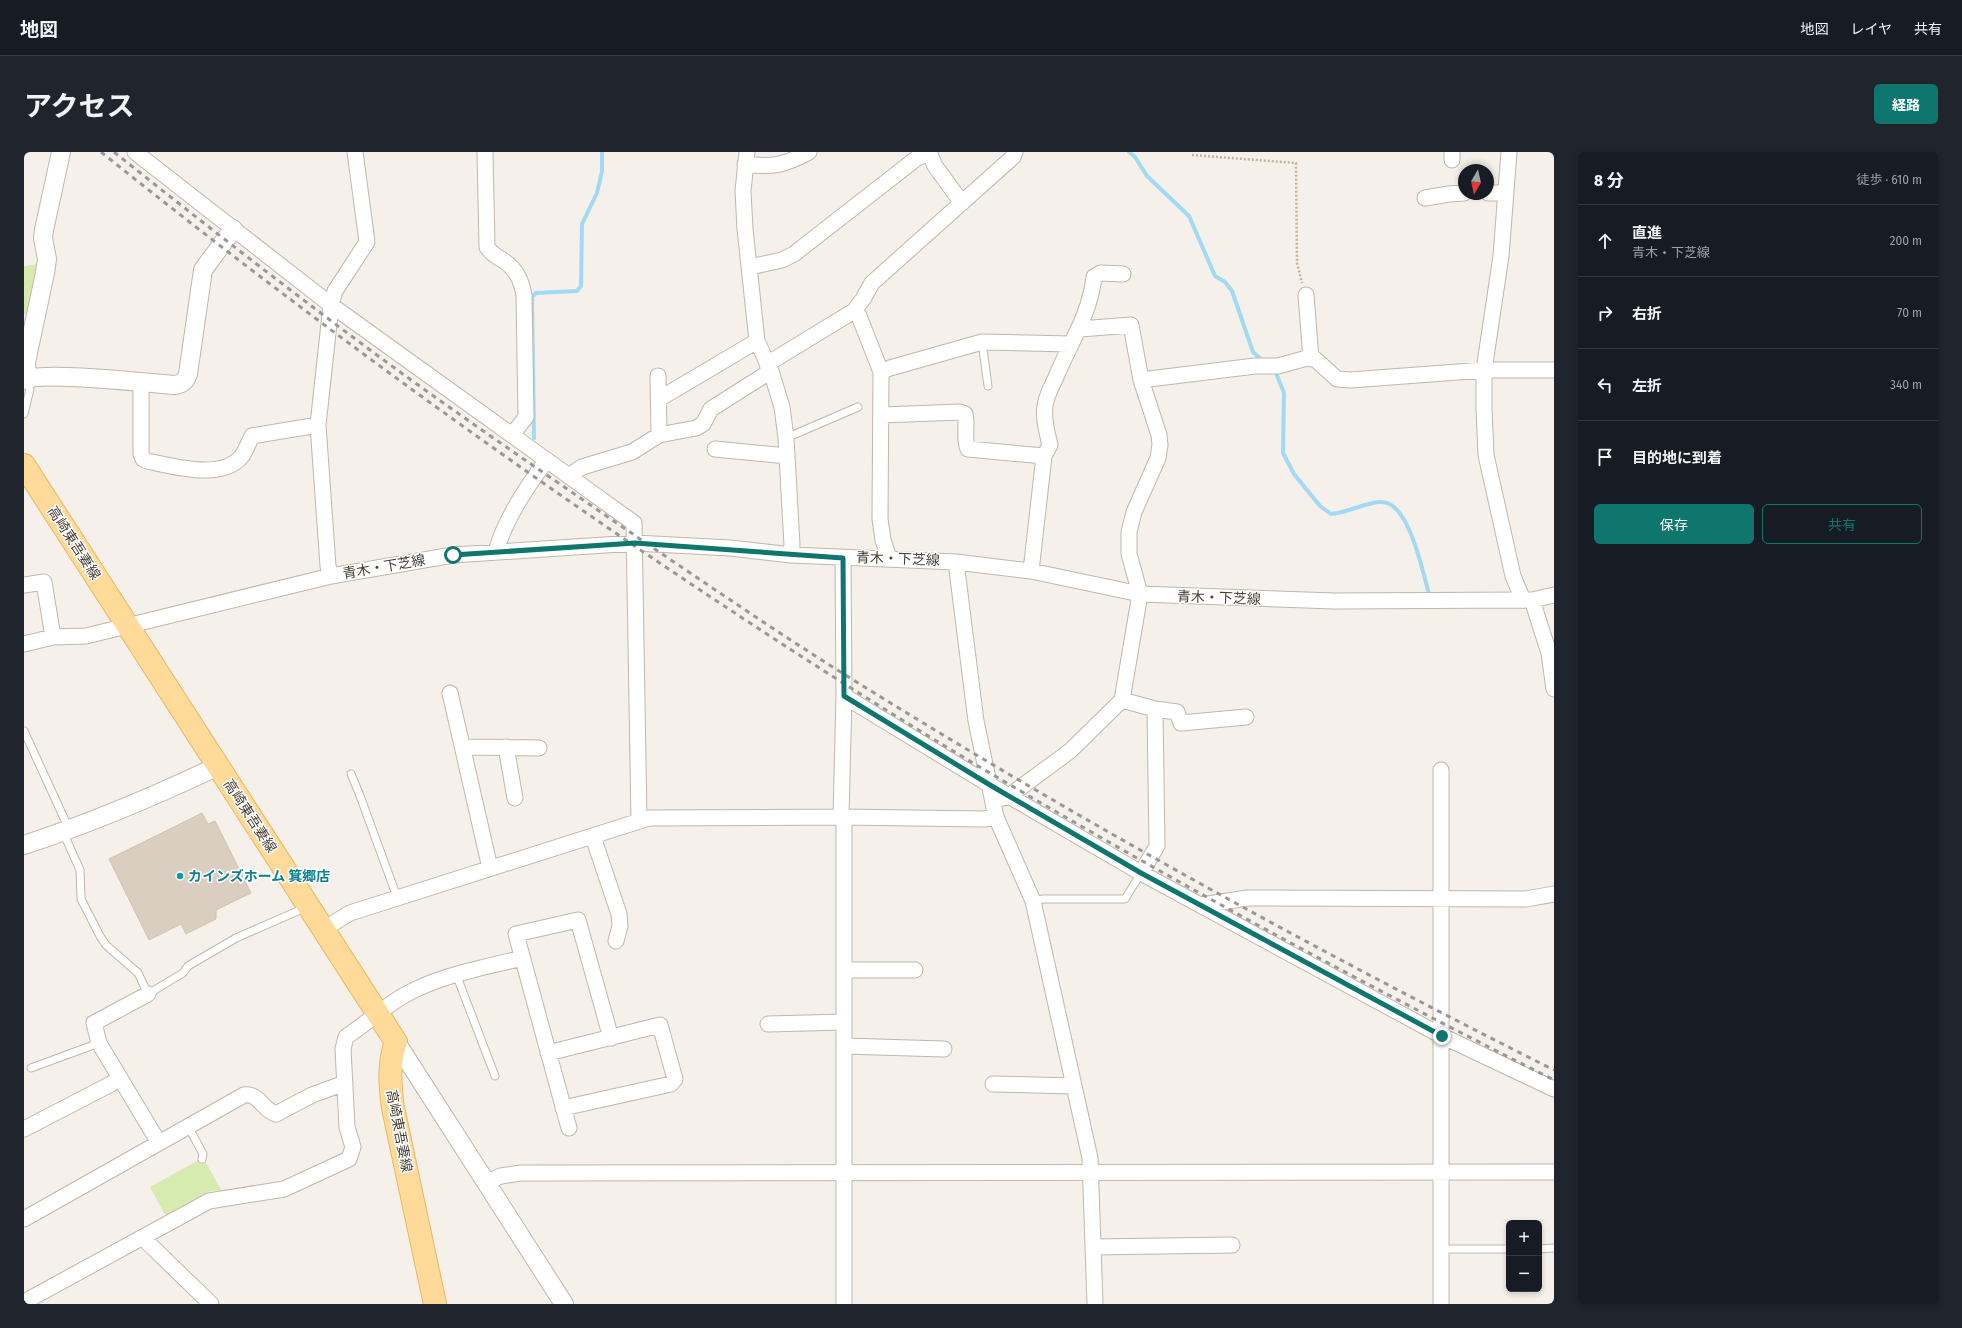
<!DOCTYPE html>
<html lang="ja">
<head>
<meta charset="utf-8">
<style>
  :root { --surface:#171b24; --page:#20242c; --text:#f1f3f6; --muted:#9ea1a6; --line:#363941; --accent:#0f766e }
  body { margin:0; font-family:"Fira Sans Condensed","Noto Sans JP",sans-serif; background:var(--page); color:var(--text) }
  .controls { position:absolute; right:12px; bottom:12px; display:grid; overflow:hidden; border-radius:6px; box-shadow:0 2px 6px #0003 }
  .controls button { width:36px; height:36px; display:grid; place-items:center; padding:0; border:0; border-bottom:1px solid var(--line); background:var(--surface); color:var(--text); font:20px sans-serif }
  .compass { position:absolute; left:1434px; top:12px; width:36px; height:36px; border-radius:50%; background:var(--surface); box-shadow:0 2px 6px #0003; rotate:189deg }
  .stop { position:absolute; width:12px; height:12px; margin:-9px; border:3px solid #0f766e; border-radius:50%; background:#fff }
  .stop.end { background:#0f766e; border-color:#fff; box-shadow:0 1px 4px #0008 }
  .list { margin:0; padding:0; list-style:none }
  h2 { display:flex; justify-content:space-between; align-items:center; height:52px; margin:0; padding:0 16px; font-size:17px }
  h2 small { font-size:13px; font-weight:400; color:var(--muted) }
  .list li { display:grid; grid-template-columns:26px 1fr auto; gap:12px; align-items:center; box-sizing:border-box; height:72px; padding:0 16px; border-top:1px solid var(--line) }
  .list b { display:block; font-size:15px; white-space:nowrap }
  .list p { margin:0; font-size:13px; white-space:nowrap; color:var(--muted) }
  .list em { font-size:13px; font-style:normal; color:var(--muted) }
  .actions { display:flex; gap:8px; padding:12px 16px }
  .actions a { flex:1; padding:9px 0; border:1px solid var(--accent); border-radius:6px; text-align:center; font-size:14px; color:var(--accent) }
  .actions .main { background:var(--accent); color:#fff }
  .icon { flex:none; width:22px; height:22px; fill:none; stroke:currentColor; stroke-width:2; stroke-linecap:round; stroke-linejoin:round }
  .map { position:relative; flex:none; width:1530px; height:1152px; overflow:hidden; border-radius:6px }
  header { display:flex; align-items:center; gap:24px; box-sizing:border-box; height:56px; padding:0 20px; background:var(--surface); border-bottom:1px solid var(--line) }
  header strong { font-size:19px }
  nav { display:flex; gap:22px; margin-inline-start:auto; font-size:14px }
  .intro { display:flex; align-items:center; justify-content:space-between; box-sizing:border-box; height:96px; padding:0 24px }
  h1 { margin:0; font-size:28px }
  .button { padding:10px 18px; border-radius:6px; background:var(--accent); color:#fff; font-size:14px; font-weight:700 }
  main { display:flex; gap:24px; padding:0 24px }
  aside { flex:1; background:var(--surface); border-radius:6px; box-shadow:0 2px 6px #0003 }
  .map>svg:first-child { display:block }
  .green { fill:#d5ebb0 }
  .lines { fill:none; stroke-linecap:round; stroke-linejoin:round }
  .stream { stroke:#a2d9f4; stroke-width:4 }
  .building { fill:#dacec0; stroke:#d3c3b0 }
  .service-casing { stroke:#c1b7aa; stroke-width:9 }
  .minor-casing { stroke:#c1b7aa; stroke-width:17 }
  .tertiary-casing { stroke:#c1b7aa; stroke-width:20 }
  .primary-casing { stroke:#eab762; stroke-width:24 }
  .path { stroke:#c4b29b; stroke-width:2.5; stroke-dasharray:2 2; stroke-linecap:butt }
  .service { stroke:#fff; stroke-width:7 }
  .minor { stroke:#fff; stroke-width:15 }
  .tertiary { stroke:#fff; stroke-width:18 }
  .primary { stroke:#ffda98; stroke-width:22 }
  .rail { stroke:#989898; stroke-width:3; stroke-dasharray:5 5; stroke-linecap:butt }
  .route { stroke:#0f766e; stroke-width:5 }
  .culture-dot { fill:#0f9aa8; stroke:#fff; stroke-width:1.5 }
  .labels { text-anchor:middle; dominant-baseline:central; stroke-width:3; stroke-linejoin:round; paint-order:stroke }
  .street-label { font-size:14px; fill:#494036; stroke:#fff }
  .culture-label { font-size:14px; font-weight:bold; fill:#0d838f; stroke:#fff; text-anchor:start }
</style>
</head>
<body>
<header>
<strong>地図</strong>
<nav><a>地図</a><a>レイヤ</a><a>共有</a></nav>
</header>
<div class="intro"><h1>アクセス</h1><a class="button">経路</a></div>
<main>
<div class="map">
<svg width="1530" height="1152" viewBox="0 0 1530 1152">
  <rect width="100%" height="100%" fill="#f5f0e9"/>
  <path class="green" d="M14,112L6,162H0V114Z
    M170,978L182,1000L180,1007L197,1038L186,1039L141,1063L126,1035L175,1008L176,1004L164,981Z"/>
  <g class="lines">
    <path class="stream" d="M1105,0L1111,5L1123,24L1165,64L1191,124L1201,130L1208,139L1229,200L1240,210
      M1250,218L1252,221L1260,241L1259,301L1270,322L1296,354L1307,362C1323,361 1345,349 1358,350C1385,350 1399,421 1405,442
      M510,286L508,145L512,141L553,139L557,134L558,72L573,41L578,19V0"/>
  </g>
  <path class="building" d="M178,661L184,672L191,669L227,741L192,758V767L162,782L157,772L125,788L85,707Z"/>
  <g class="lines">
    <g class="service-casing">
      <path id="service" d="M958,190L964,234
        M0,262L6,237L4,228
        M762,286L834,255
        M0,579L45,677
        M327,622L335,641L373,745
        M39,680L56,718L57,747L76,784L82,793L114,821L124,842L159,821L164,814L212,786L276,758L282,753
        M1009,749L1019,747H1101L1117,721
        M432,822L471,924
        M7,916L75,891
        M164,974L179,1002L178,1007
        M1418,1097H1485
        M1515,1097L1530,1096"/>
    </g>
    <g class="minor-casing">
      <path id="minor" d="M111,0L307,153L610,371L615,669
        M461,0L463,95C467,102 474,105 480,109C493,118 497,128 500,143L502,265L488,283
        M723,0L719,39L721,77L733,189L747,219L758,255L762,286L768,393L767,403
        M905,0L911,14L938,51
        M1428,0V8
        M1485,0L1477,104L1460,218V257L1462,303L1489,424L1499,448
        M721,12C748,16 761,13 785,0
        M1464,41H1482
        M1401,46L1425,42L1440,41
        M726,115L758,108L770,102L893,6L905,1
        M1282,143L1287,207
        M830,159L835,164L857,220L856,367L859,388L865,406
        M743,212L830,159L839,147L848,131L989,5L991,0
        M857,220L866,216L958,190L1046,192
        M634,224L635,283
        M1117,228L1231,214H1254L1283,206L1291,207L1313,227L1327,228L1460,218H1530
        M117,231V302L119,307L123,309C149,314 198,329 218,304C222,298 225,290 228,284L294,273
        M635,247L733,189
        M858,263L936,260L941,262C944,273 939,287 944,297L1020,304
        M691,297L763,304
        M545,324L558,315L608,300L635,283L672,276L679,272L687,257L747,219
        M472,399C482,366 502,336 522,309
        M819,406L820,544L817,665L820,672V1152
        M932,410L952,569L972,665L1009,749L1066,1006L1071,1152
        M1007,419L1020,304L1026,293C1023,280 1019,267 1021,254C1022,244 1028,234 1032,225C1046,191 1066,162 1070,125L1077,121L1099,122
        M307,424L304,414L294,273L307,153L311,139L343,90L331,0
        M0,433L20,430L29,485
        M1508,448L1525,501L1530,537
        M0,492L29,485L62,484L307,424L429,403L611,391L706,396L767,403L932,410L1007,419L1116,442L1310,449L1508,448L1530,443
        M426,541L466,716
        M820,544L966,633L1117,721L1418,884L1530,937
        M1098,548L1131,557L1133,694L1117,721
        M1131,557L1153,560L1157,571L1222,565
        M439,595L515,596
        M482,595L491,646
        M1417,618V1152
        M976,647L985,644L1046,599L1098,548L1116,442L1105,402V380L1110,360L1134,306L1136,293L1135,283L1117,228L1107,173L1056,177
        M569,685L595,762L596,774L592,789
        M1178,753L1223,746L1502,747L1530,742
        M300,777L326,761L625,666L817,665L960,667L972,665
        M820,818H891
        M124,842L70,871L75,891L135,991
        M744,872L820,870
        M820,894L920,897
        M524,901L636,873L651,927L647,932L539,956
        M969,932L1050,934
        M545,976L492,782L554,768L587,886
        M0,977L87,932L95,925
        M463,1030L477,1024L497,1021L1530,1020
        M0,1067L220,943C236,941 238,958 252,962L288,943L321,931
        M119,1086L187,1152
        M1069,1095L1208,1093
        M0,1150L185,1049L260,1037L325,1007L329,995L323,975L319,897L322,885C341,872 359,856 379,844C415,823 459,816 498,806"/>
    </g>
    <g class="tertiary-casing">
      <path id="tertiary" d="M3,226L2,210L21,121L23,107L19,86L20,78L37,0
        M0,228C17,219 125,231 150,233C158,232 161,230 164,222L179,118L209,77
        M0,693C67,671 131,644 194,614
        M372,890L540,1152"/>
    </g>
    <g class="primary-casing">
      <path id="primary" d="M0,313L372,890C364,912 366,934 369,956L411,1152"/>
    </g>
    <path class="path" d="M1168,3L1272,11L1273,111L1278,131"/>
    <use href="#service" class="service"/>
    <use href="#minor" class="minor"/>
    <use href="#tertiary" class="tertiary"/>
    <use href="#primary" class="primary"/>
    <path class="rail" d="M77,0C244,134 416,261 593,382C722,470 853,555 988,634C1165,738 1347,836 1530,928
      M90,0C184,75 279,149 376,220C455,277 536,332 616,387C690,437 763,487 839,534C1063,673 1295,800 1530,918"/>
  </g>
  <g class="lines">
    <path class="route" d="M429,403L611,391L819,406L820,544L966,633L1117,721L1418,884"/>
  </g>
  <circle class="culture-dot" cx="156" cy="724" r="4"/>
  <g class="labels">
    <g class="street-label">
      <text transform="translate(50 391) rotate(57)">高崎東吾妻線</text>
      <text transform="translate(874 407) rotate(2)">青木・下芝線</text>
      <text transform="translate(360 415) rotate(-10)">青木・下芝線</text>
      <text transform="translate(1195 446) rotate(2)">青木・下芝線</text>
      <text transform="translate(226 664) rotate(57)">高崎東吾妻線</text>
      <text transform="translate(375 979) rotate(79)">高崎東吾妻線</text>
    </g>
    <g class="culture-label">
      <text x="164" y="724">カインズホーム 箕郷店</text>
    </g>
  </g>
</svg>
<div class="controls">
<button>+</button>
<button>−</button>
</div>
<svg class="compass" viewBox="-18 -18 36 36"><path d="M0-13l5 13h-10z" fill="#e53935"/><path d="M0 13l5-13h-10z" fill="#9ea1a6"/></svg>
<div class="stop" style="left:429px;top:403px"></div>
<div class="stop end" style="left:1418px;top:884px"></div>
</div>
<aside>
<h2>8 分<small>徒歩 · 610 m</small></h2>
<ul class="list">
<li><svg class="icon" aria-label="ahead" viewBox="0 0 24 24"><path d="M12 20V5M6 11l6-6 6 6"/></svg><div><b>直進</b><p>青木・下芝線</p></div><em>200 m</em></li>
<li><svg class="icon" aria-label="right" viewBox="0 0 24 24"><path d="M7 20v-9h11M14 6l5 5-5 5"/></svg><div><b>右折</b></div><em>70 m</em></li>
<li><svg class="icon" aria-label="left" viewBox="0 0 24 24"><path d="M17 20v-9H6M10 6l-5 5 5 5"/></svg><div><b>左折</b></div><em>340 m</em></li>
<li><svg class="icon" aria-label="arrive" viewBox="0 0 24 24"><path d="M6 21V4h12l-3 4 3 4H6"/></svg><div><b>目的地に到着</b></div></li>
</ul>
<div class="actions"><a class="main">保存</a><a>共有</a></div>
</aside>
</main>
</body>
</html>
